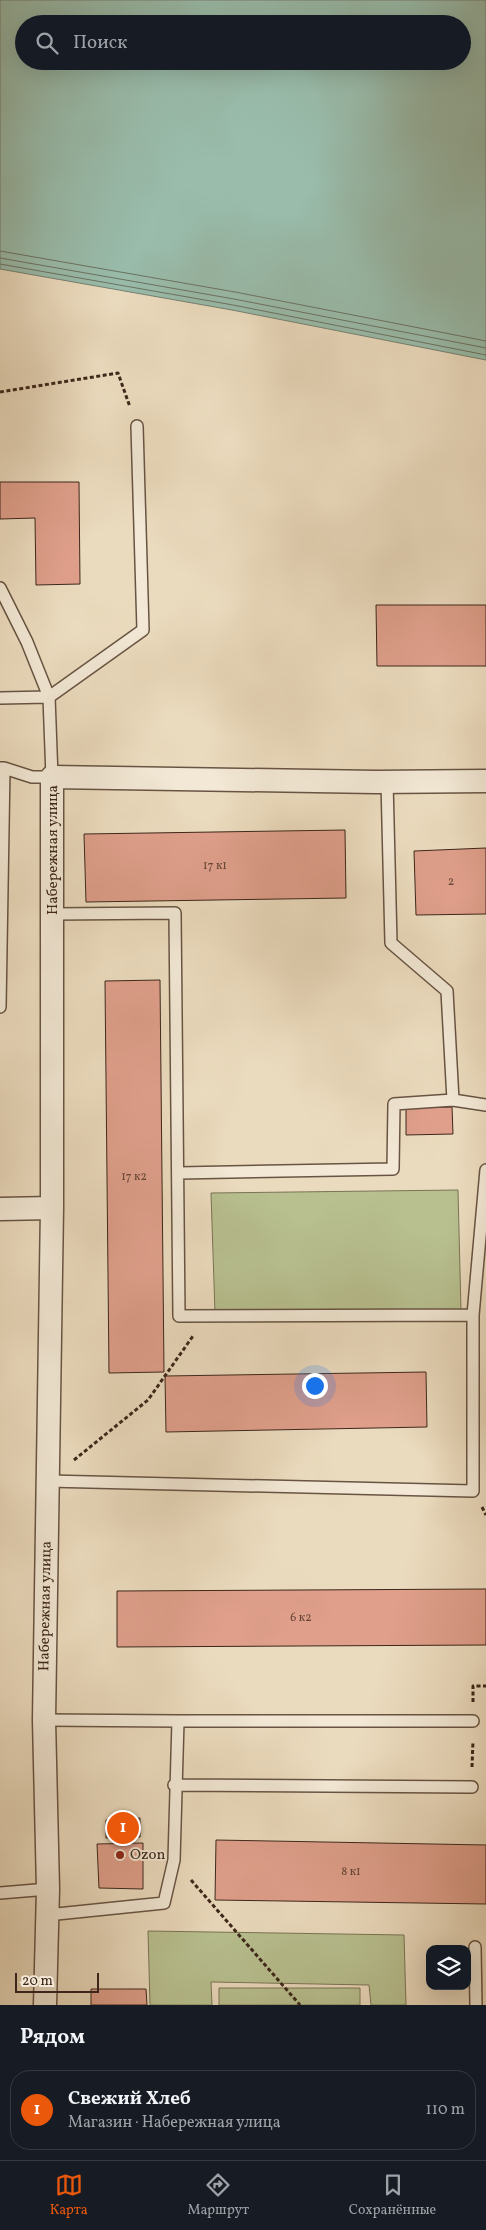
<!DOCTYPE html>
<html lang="ru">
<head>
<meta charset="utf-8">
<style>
  :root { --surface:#171b24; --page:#242831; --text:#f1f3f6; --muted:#9ea1a6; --line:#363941; --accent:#ea580c }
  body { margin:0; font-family:Vollkorn,serif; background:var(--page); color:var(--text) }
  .controls { position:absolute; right:15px; bottom:15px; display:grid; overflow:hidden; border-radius:10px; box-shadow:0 5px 20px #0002 }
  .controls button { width:45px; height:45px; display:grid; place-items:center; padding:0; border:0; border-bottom:1px solid var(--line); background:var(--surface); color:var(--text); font:25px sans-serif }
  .scale { position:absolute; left:15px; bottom:12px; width:84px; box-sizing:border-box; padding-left:5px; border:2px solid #3d271a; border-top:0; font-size:14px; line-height:18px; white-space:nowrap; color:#3d271a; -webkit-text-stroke:4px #f2e8d5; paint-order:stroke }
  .you { position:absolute; left:314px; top:1385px; width:18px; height:18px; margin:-12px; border:4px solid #fff; border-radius:50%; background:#1a73e8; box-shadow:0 0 0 8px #1a73e833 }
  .badge { display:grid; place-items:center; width:32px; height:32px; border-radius:50%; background:var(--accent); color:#fff; font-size:16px; font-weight:700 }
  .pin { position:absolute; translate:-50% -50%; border:2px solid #fff; box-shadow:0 1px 5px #0006 }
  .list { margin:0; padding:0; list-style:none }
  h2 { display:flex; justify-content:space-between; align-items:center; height:65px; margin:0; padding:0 20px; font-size:21px }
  h2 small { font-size:16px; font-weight:400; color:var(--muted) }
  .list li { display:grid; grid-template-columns:32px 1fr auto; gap:15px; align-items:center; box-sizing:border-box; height:80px; margin:0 10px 10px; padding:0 10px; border:1px solid var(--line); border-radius:20px }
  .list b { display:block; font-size:19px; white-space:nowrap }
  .list p { margin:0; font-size:16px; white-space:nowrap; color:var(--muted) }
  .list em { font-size:16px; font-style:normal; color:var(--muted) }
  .icon { flex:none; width:28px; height:28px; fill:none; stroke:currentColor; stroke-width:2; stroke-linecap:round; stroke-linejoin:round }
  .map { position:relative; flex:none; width:486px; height:2005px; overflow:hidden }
  .search { position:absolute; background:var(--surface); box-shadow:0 5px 20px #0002; left:15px; right:15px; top:15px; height:55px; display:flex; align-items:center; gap:12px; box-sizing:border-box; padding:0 18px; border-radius:28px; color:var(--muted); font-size:19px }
  .sheet { height:155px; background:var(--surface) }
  nav { display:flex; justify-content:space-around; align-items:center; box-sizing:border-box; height:70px; border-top:1px solid var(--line); background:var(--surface); font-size:14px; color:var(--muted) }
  nav a { display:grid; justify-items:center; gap:2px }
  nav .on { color:var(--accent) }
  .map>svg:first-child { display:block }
  .green { fill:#b8c090; stroke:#7a7455 }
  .water { fill:#99bcab; stroke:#748071; fill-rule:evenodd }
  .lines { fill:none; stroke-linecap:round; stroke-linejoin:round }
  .shore { stroke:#6b7262; stroke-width:1 }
  .building { fill:#df9f8b; stroke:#3d271a }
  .lane-casing { stroke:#685443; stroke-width:14 }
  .street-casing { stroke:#685443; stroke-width:25 }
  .path { stroke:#3d271a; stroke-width:3; stroke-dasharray:4 2.5; stroke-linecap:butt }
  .lane { stroke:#f2e8d5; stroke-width:11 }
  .street { stroke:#f2e8d5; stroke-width:22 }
  .poi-dot { fill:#8f2418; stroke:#f2e8d5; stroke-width:2 }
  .labels { text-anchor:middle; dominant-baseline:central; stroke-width:4; stroke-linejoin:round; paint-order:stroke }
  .number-label { font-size:12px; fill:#664536 }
  .street-label { font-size:15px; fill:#3d271a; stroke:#f2e8d5 }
  .poi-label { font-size:15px; fill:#3d271a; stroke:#f2e8d5; text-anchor:start }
</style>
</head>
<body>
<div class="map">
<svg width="486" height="2005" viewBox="0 0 486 2005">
  <rect width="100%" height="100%" fill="#ebdbbe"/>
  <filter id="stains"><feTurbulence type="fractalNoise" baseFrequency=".004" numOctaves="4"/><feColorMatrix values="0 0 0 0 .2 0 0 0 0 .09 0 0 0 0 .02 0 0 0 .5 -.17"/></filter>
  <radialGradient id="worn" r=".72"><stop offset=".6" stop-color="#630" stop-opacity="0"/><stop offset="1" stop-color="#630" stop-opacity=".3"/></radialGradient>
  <path class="green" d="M458,1190L461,1311L215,1313L211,1193Z
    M148,1931L404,1935L406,2005H371L369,1985L211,1982L212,2005H150Z
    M219,1988H360V2005H219Z"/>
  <path class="water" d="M0,0H486V360L232,310L0,269ZM24,24H462V61H24Z"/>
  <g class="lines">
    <path class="shore" d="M0,251L235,292L486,341
      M0,258L234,299L486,348
      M0,264L233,305L486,355"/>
  </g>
  <path class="building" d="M0,482H79L80,584L36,585L35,518L0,519Z
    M376,605H486V666H377Z
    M345,830L346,898L86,902L84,834Z
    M486,848V914L416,915L414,851Z
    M160,980L164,1372L109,1373L105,981Z
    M452,1107L453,1134L406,1135V1108Z
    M426,1372L427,1427L166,1432L165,1376Z
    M486,1589V1645L117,1647V1591Z
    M140,1818V1837L106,1838V1820Z
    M216,1840L486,1845V1904L215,1900Z
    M143,1843V1889L99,1888L97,1844Z
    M91,1989H146L147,2005H91Z"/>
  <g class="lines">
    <g class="lane-casing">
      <path id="lane" d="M0,588L27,642L49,697L143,630L137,426
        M0,698L49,697L52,777H32L4,768
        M0,768H4L0,1007
        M387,782L391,943L447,991L453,1100
        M53,914L175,913L179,1316L473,1315
        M179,1173L393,1169L394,1104L453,1100L486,1105
        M48,1481L473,1491V1315L486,1170
        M44,1720L178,1721L174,1860L164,1903L47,1915
        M178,1721H473
        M174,1785L472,1787
        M0,1893L48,1889
        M475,1947L476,2005"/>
    </g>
    <g class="street-casing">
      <path id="street" d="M0,1209L52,1208
        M45,2005L48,1889L44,1720L52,1208V777L376,782L486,781"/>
    </g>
    <path class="path" d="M0,392L118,373L130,407
      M74,1460L148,1400L193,1336
      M482,1507L486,1515
      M473,1702V1686H486
      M472,1767L473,1741
      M191,1880L300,2005"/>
    <use href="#lane" class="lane"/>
    <use href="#street" class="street"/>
  </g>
  <circle class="poi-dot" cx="120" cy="1855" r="5"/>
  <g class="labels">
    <g class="number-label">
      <text x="215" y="866">17 к1</text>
      <text x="451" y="882">2</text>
      <text x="134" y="1177">17 к2</text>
      <text x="301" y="1618">6 к2</text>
      <text x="351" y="1872">8 к1</text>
    </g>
    <g class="street-label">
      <text transform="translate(53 850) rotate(-90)">Набережная улица</text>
      <text transform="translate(46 1606) rotate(-89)">Набережная улица</text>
    </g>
    <g class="poi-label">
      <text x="130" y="1855">Ozon</text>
    </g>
  </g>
  <rect width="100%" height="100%" filter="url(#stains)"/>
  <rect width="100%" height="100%" fill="url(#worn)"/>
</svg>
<div class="controls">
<button><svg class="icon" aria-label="layers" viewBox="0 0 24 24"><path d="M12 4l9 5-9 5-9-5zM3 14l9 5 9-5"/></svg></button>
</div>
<div class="scale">20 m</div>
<div class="you"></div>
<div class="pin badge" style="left:123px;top:1828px">1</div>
<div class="search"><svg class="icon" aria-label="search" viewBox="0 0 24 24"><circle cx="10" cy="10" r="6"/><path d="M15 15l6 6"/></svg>Поиск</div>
</div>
<section class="sheet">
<h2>Рядом<small></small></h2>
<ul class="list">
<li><span class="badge">1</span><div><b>Свежий Хлеб</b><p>Магазин · Набережная улица</p></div><em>110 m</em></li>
</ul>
</section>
<nav>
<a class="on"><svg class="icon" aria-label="map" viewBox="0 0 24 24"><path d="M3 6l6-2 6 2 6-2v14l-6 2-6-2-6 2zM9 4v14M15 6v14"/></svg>Карта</a>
<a><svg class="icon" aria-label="directions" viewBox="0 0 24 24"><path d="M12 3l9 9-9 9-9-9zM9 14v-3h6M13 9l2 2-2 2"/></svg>Маршрут</a>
<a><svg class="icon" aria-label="saved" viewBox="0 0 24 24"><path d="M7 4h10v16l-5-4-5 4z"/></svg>Сохранённые</a>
</nav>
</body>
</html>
